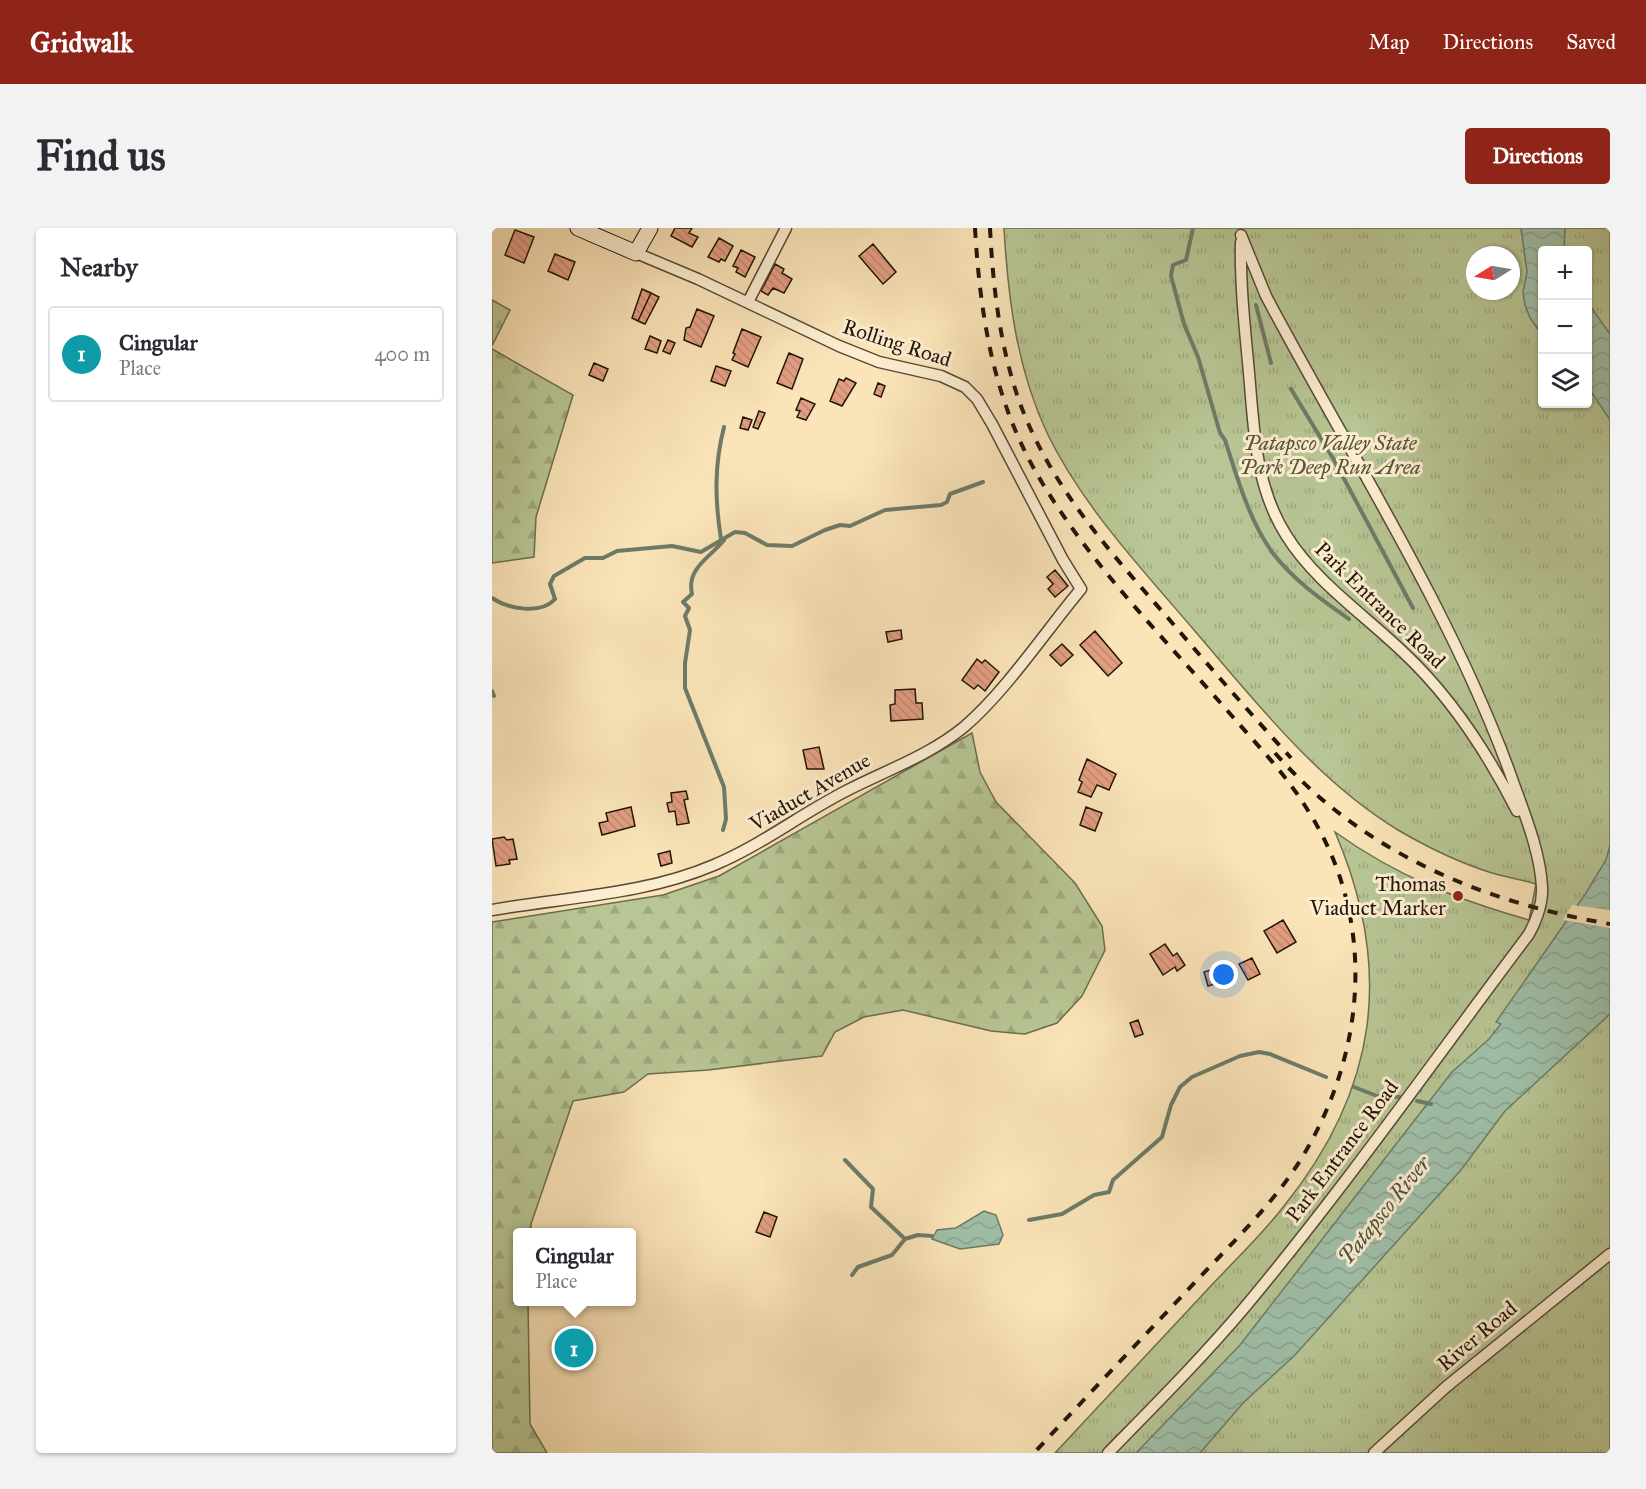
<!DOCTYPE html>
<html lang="en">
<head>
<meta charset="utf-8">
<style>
  :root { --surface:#fff; --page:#f2f2f3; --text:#2b2b33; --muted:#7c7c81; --line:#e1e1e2; --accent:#8f2418 }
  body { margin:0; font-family:"IM FELL Great Primer",serif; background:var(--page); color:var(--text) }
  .controls { position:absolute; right:18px; top:18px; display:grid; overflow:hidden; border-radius:6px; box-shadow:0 2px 4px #0004 }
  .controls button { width:54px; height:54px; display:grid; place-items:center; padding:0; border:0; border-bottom:2px solid var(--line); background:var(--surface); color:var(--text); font:30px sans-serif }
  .compass { position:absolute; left:974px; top:18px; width:54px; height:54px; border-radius:50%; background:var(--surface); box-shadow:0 2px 4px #0004; rotate:259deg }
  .you { position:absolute; left:732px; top:747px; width:21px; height:21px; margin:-15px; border:4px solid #fff; border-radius:50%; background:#1a73e8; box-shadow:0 0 0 9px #1a73e833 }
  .badge { display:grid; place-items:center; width:39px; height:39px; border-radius:50%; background:var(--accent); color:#fff; font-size:20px; font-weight:700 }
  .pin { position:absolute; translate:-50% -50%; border:3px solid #fff; box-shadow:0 2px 6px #0006 }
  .popup { position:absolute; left:21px; top:1000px; width:123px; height:78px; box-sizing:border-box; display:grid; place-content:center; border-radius:6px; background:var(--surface); filter:drop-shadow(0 2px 4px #0005); font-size:20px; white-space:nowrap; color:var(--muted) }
  .popup b { font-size:22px; color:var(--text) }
  .popup::after { content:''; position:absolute; left:50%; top:100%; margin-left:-12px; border:12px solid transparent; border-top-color:var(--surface) }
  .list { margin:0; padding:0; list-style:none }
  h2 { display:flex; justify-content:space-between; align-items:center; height:78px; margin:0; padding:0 24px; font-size:26px }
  h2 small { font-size:20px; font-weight:400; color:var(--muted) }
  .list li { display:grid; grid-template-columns:39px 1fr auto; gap:18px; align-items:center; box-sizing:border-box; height:96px; margin:0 12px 12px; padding:0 12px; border:2px solid var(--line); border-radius:6px }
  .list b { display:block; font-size:22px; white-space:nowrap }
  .list p { margin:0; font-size:20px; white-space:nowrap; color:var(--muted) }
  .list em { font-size:20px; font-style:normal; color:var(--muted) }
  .icon { flex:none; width:33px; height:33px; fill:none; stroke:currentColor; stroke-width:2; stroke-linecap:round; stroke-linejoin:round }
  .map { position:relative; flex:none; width:1118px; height:1225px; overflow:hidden; border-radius:6px }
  header { display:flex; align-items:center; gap:36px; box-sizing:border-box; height:84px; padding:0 30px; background:var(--accent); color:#fff }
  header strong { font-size:28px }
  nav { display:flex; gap:33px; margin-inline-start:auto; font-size:21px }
  .intro { display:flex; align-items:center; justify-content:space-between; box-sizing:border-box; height:144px; padding:0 36px }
  h1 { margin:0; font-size:42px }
  .button { padding:15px 27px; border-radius:6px; background:var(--accent); color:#fff; font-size:21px; font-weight:700 }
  main { display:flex; gap:36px; padding:0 36px }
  aside { flex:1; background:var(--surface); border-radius:6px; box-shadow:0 2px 4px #0004 }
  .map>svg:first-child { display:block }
  .forest { fill:url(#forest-firs); stroke:#6c6d4e; stroke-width:1.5 }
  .park { fill:url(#park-tufts); stroke:#6c6d4e; stroke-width:1.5; fill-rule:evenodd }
  .water { fill:url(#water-waves); stroke:#6d7b68; stroke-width:1.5 }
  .pier { fill:#fae4b8 }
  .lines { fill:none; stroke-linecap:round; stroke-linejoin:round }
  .stream { stroke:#6d7b68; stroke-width:4 }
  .building { fill:url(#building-back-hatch); stroke:#211508; stroke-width:1.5 }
  .street-casing { stroke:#574934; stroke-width:13 }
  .secondary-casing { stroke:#211508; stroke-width:17 }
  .street { stroke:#fcedd1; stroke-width:10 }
  .secondary { stroke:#fcedd1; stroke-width:15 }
  .rail { stroke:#211508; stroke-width:4; stroke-dasharray:10 10; stroke-linecap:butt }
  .poi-dot { fill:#8f2418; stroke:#fcedd1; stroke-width:2 }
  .labels { text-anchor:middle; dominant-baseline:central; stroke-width:6; stroke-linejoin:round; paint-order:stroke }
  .street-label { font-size:21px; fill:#211508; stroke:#fcedd1 }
  .park-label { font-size:21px; font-style:italic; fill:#565339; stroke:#fcedd1 }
  .poi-label { font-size:21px; fill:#211508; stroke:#fcedd1; text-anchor:end }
  .water-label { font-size:22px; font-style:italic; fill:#4d5040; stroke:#fcedd1 }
</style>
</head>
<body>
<header>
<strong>Gridwalk</strong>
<nav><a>Map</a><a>Directions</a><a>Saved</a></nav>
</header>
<div class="intro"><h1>Find us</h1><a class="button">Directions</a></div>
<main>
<aside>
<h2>Nearby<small></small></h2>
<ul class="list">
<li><span class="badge" style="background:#0f9aa8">1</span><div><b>Cingular</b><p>Place</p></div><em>400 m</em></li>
</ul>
</aside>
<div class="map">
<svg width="1118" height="1225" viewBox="0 0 1118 1225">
  <defs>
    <pattern id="forest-firs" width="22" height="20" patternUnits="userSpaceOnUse" patternTransform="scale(1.5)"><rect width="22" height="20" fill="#b8c594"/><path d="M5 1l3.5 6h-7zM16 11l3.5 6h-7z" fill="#9ea87e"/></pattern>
    <pattern id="park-tufts" width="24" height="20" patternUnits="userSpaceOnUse" patternTransform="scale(1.5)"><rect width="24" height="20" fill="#b8c594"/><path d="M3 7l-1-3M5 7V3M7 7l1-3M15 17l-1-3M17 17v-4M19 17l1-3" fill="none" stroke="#9ea87e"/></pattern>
    <pattern id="water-waves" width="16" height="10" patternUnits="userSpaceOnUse" patternTransform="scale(1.5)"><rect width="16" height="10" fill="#9fbfa8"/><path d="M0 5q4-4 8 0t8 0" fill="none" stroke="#89a38f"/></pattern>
    <pattern id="building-back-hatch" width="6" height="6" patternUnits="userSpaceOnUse" patternTransform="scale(1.5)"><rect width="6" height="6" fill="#e29e82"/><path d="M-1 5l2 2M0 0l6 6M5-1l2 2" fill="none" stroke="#c2876f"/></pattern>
  </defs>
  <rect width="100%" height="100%" fill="#fae4b8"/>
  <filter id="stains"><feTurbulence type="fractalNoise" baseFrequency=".00333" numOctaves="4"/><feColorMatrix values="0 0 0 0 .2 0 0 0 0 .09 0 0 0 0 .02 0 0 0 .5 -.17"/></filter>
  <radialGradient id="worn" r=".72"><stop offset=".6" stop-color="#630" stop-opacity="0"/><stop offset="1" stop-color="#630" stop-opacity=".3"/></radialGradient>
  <path class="forest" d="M0,72L18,82L0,118Z
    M0,121L81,167L44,289L42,329L0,335Z
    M480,505L488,544L504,574L583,655L610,698L613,722L590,768L565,795L533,806L499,803L411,782L372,789L343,804L330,828L216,842L156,846L132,864L81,873L39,996V1004H25V1074H36L38,1196L55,1225H0V694L171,667L227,648Z"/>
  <path class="park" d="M512,0H1118V1225H563C614,1171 664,1116 715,1062C741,1034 769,1008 792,978C886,861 902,741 843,604C906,649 964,671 1037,692L1044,656C1030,652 1015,649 1000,645C968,635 935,619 906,602C824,552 764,474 702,402C650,341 592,280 556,207C525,142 516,71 512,0ZM1050,22H1096V176H1050ZM983,27H1019V63H983Z"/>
  <path class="water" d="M1029,0H1073L1072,22H1050V107L1038,90L1033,77L1031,64L1035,44Z
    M1096,75L1118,106V192L1096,159Z
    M1118,617V786L1013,883L969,942L803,1127L752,1174L708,1225H644L748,1117L960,844L997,811L1009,796L1004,794L1094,665L1114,632Z
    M492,983L504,987L511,1007L507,1016L468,1021L440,1011L445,1002L464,1000Z"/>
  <path class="pier" d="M1080,677L1118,682V700L1071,692Z"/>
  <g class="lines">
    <path class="stream" d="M701,0L694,32L681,37L679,48L692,96L706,129L728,205L733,212C745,249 757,292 780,324C801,352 830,372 857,391
      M764,77L779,135
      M799,161L842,232L921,380
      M229,311C223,273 222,238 232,199
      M0,370C16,381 49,387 63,371L58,356L62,348L93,330H111L125,323L180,318L209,324L243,304L253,305L275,317L300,318L333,302L348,297L358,298L393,282L449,277L455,274L458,266L491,254
      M0,463L2,468
      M231,602L234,591L232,559L193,460V435L198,402L193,388L197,380L191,374L200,366C194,340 219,329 232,312
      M862,859L885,868L908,869
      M925,873L939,876
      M353,932L381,961L379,979L413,1011
      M537,992L570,986L602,967L617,964L621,952L670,909L679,877L688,859L700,849L748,828L767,824L778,826L834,849
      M360,1047L366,1039L400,1027L413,1011L426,1007L440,1008"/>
  </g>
  <path class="building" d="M183,0H200L197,5L206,9L200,19L179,8Z
    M23,2L42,9L32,35L13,27Z
    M227,10L241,18L233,33L229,31L227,34L216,29Z
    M381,16L404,44L391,56L367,28Z
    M249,22L263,29L253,49L244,44L246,40L241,38Z
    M63,26L83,34L76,52L56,43Z
    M283,36L292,41L290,45L300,51L292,65L281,60L276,67L269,63Z
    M150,61L159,65L146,93L140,90Z
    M159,65L167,69L153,96L146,93Z
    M205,81L222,88L209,119L192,112L194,100L198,99Z
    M250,101L269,109L256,139L240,132L243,126L241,125Z
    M158,108L169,113L165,125L153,121Z
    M176,112L183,115L178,126L171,123Z
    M297,125L311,131L300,161L285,155Z
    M102,135L116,141L111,153L97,147Z
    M224,138L239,143L233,158L219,153Z
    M354,150L364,155L350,178L338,173L347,151L352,153Z
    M386,155L393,158L389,169L382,166Z
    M309,170L323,176L314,192L305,189L308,183L304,182Z
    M267,183L273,185L266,201L261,199Z
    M251,189L260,192L256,202L248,200Z
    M563,342L576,358L563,369L556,361L561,356L555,349Z
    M409,402L410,411L396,414L394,404Z
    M603,403L630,435L616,448L588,417Z
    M570,416L581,427L569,438L558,427Z
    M485,431L490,435L493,432L507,444L493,463L486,457L482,461L470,452Z
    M423,461L424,475H430L431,491L399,493L398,477L403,476V462Z
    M327,519L332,541H315L311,522Z
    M595,531L624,546L617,562L605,557L599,569L586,564L590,554L587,552Z
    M194,563L196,571L192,572L197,595L185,597L183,583L177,584L175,575L180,574L179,565Z
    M139,579L143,598L110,607L107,595L116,593L114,585Z
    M594,579L610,585L603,603L588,597Z
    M12,609L15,612L21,611L25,631L17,632L18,636L4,638L0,611Z
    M178,623L180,635L169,638L166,626Z
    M791,692L804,714L785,725L772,703Z
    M673,716L681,728L685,725L693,737L685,743L683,739L671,747L658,726Z
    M760,730L768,746L756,752L747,736Z
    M733,738L737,752L716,758L712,744Z
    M646,792L651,806L643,809L638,795Z
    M272,984L285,989L278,1009L264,1004Z
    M85,1111L90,1116L79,1128L74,1123Z"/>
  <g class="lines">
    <g class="street-casing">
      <path id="street" d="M749,14C748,58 753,101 757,145C762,201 763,258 794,307C823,354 873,387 912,425C959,469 996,526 1025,583
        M256,74L294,0
        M0,682C74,669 152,667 222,637C270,617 310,585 356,562C395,542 438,527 472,499C514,463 553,404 589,361L571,332L500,196L485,171L473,159L449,148L387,134L347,118L206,51L144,25
        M616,1225C663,1177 710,1130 753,1079C853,959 943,831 1037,706C1045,691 1051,676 1050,659C1048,621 1030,580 1018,545C958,381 856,223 774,68L749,7
        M882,1225L954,1159L1118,1026"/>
    </g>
    <g class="secondary-casing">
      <path id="secondary" d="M86,0L144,25L158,0"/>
    </g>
    <use href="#street" class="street"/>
    <use href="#secondary" class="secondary"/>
    <path class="rail" d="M483,0C488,86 501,170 545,246C598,338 678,416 747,496C771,523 796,550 815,581C883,686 876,815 815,921C788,969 745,1010 707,1050C652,1108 597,1166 542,1225
      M498,0C501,60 508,121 529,178C560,260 619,325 676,390C716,437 757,484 799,530
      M783,525C870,624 989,674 1118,696"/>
  </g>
  <circle class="poi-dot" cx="966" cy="668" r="6"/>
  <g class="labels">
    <g class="street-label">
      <text transform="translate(405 115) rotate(18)">Rolling Road</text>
      <text transform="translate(888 377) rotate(44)">Park Entrance Road</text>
      <text transform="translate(318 564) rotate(-30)">Viaduct Avenue</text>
      <text transform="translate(850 923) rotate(-53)">Park Entrance Road</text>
      <text transform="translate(985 1108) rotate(-40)">River Road</text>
    </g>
    <g class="park-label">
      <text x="838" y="215">Patapsco Valley State<tspan x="838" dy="24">Park Deep Run Area</tspan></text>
    </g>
    <g class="poi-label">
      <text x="954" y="656">Thomas<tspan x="954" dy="24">Viaduct Marker</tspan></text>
    </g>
    <g class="water-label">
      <text transform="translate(892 982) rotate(-51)">Patapsco River</text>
    </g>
  </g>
  <rect width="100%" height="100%" filter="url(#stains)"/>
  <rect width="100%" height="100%" fill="url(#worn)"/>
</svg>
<div class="controls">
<button>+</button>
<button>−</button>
<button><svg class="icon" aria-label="layers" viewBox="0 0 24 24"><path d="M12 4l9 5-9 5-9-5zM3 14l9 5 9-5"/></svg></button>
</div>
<svg class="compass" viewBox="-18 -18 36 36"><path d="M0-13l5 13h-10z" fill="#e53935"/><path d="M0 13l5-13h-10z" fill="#7c7c81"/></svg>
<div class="you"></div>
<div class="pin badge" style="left:82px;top:1120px;background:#0f9aa8">1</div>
<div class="popup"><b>Cingular</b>Place</div>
</div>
</main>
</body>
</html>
